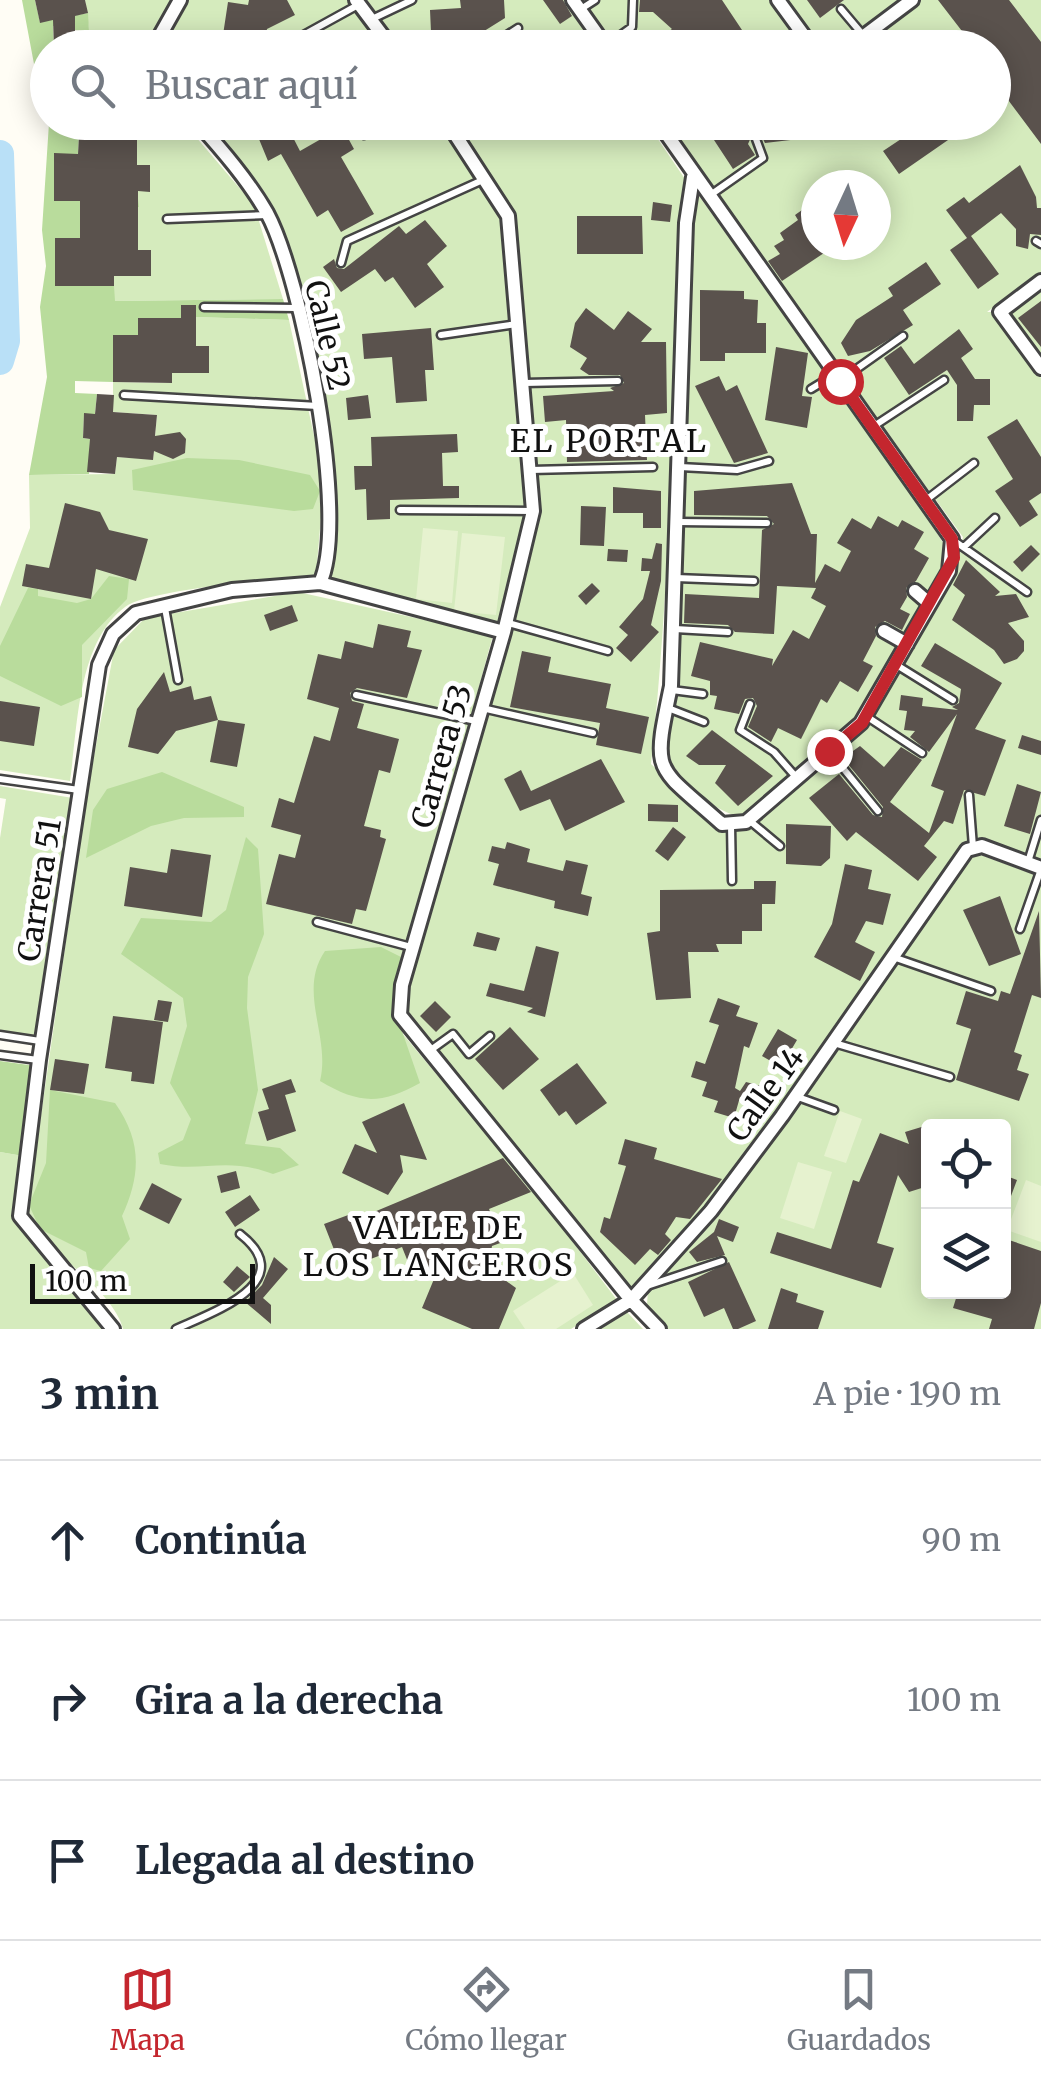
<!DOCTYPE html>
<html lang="es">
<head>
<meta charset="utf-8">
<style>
  :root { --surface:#fff; --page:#f6f6f7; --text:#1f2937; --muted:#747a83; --line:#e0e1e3; --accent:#c4262e }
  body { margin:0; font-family:Merriweather,serif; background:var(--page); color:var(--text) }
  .controls { position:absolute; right:30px; bottom:30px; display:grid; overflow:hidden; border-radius:10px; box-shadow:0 5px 25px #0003 }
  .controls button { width:90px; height:90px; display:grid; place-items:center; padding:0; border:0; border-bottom:2px solid var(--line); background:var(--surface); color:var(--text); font:50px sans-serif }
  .compass { position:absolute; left:801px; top:170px; width:90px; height:90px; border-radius:50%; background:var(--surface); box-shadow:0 5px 25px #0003; rotate:184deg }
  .scale { position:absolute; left:30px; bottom:25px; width:225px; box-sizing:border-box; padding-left:10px; border:5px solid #111; border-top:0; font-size:28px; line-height:35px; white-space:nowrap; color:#111; -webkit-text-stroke:8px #fff; paint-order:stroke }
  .stop { position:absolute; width:30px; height:30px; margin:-22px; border:8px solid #c4262e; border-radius:50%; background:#fff }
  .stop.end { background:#c4262e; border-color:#fff; box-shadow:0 2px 10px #0008 }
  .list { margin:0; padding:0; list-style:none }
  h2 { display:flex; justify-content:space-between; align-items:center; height:130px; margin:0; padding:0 40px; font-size:42px }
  h2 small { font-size:32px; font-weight:400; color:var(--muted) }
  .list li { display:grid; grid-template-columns:65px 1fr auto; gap:30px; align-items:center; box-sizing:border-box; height:160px; padding:0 40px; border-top:2px solid var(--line) }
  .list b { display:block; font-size:38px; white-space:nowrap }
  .list em { font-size:32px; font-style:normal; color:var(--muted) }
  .icon { flex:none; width:55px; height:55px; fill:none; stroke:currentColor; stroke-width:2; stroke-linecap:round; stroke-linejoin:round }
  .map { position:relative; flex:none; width:1041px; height:1329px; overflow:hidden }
  .search { position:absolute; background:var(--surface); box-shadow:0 5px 25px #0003; left:30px; right:30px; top:30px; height:110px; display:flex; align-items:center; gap:25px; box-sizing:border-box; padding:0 35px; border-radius:55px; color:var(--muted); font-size:38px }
  .sheet { height:610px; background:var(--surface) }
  nav { display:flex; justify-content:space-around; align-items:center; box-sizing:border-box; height:140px; border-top:2px solid var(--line); background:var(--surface); font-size:28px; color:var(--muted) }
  nav a { display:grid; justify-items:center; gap:5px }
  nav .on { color:var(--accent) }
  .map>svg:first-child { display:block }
  .green { fill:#d5ebbd; fill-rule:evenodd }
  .forest { fill:#b9dc9c }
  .pitch { fill:#e6f2cf }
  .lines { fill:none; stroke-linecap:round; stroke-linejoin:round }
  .river { stroke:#b9e0f7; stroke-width:28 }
  .building { fill:#5a524d }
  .lane-casing { stroke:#444; stroke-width:11 }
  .street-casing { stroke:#444; stroke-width:18 }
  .lane { stroke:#fff; stroke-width:6 }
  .street { stroke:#fff; stroke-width:12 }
  .route { stroke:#c4262e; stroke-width:12 }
  .labels { text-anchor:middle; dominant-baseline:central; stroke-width:10; stroke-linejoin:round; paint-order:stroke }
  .street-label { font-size:30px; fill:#111; stroke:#fff }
  .neighbourhood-label { font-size:32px; letter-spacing:2.5px; fill:#111; stroke:#fff }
</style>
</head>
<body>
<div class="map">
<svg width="1041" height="1329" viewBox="0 0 1041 1329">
  <rect width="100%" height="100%" fill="#fffdf5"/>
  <path class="green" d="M85,0H172L146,47H76L75,31L89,30Z
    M186,0H348L384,47L164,48Z
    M361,0H564L597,47H397Z
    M581,0H773L804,47H614Z
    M787,0H902L838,48L822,47Z
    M920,0H1041V272L987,312H995L1041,378V861L984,840L959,849L805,1076L709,1206L630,1293L406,1017L403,998L524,579L539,509L514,216L451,123H647L685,179C672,252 676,325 673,399C670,521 664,643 651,764L721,829L751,828L862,732L957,569L963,537L718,202L666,123L994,122V48L854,47ZM816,185H876V245H816Z
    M184,123L254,205L283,299L114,301V276H151V250H138L137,191H150V166L137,165V124Z
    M207,123H438L489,194L505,225L527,517L501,624L326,579C361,517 303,264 269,200C254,173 227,147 207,123Z
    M699,196L912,492L948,551V561L854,721L740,816C715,814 675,776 666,752L674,714L684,535L692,221L695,198Z
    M1041,289V362L1007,313Z
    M196,317L289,320L324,482L316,575C280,579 149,589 125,607C77,643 78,727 70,781L0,770V607L30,528L29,475L115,474L117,457L153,459L157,415L113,412V382L171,383L172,373L196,346Z
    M298,592L493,635L393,1005L402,1033L534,1191L617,1300L571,1329H123C115,1295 57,1254 30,1230L27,1213L88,788L114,650L145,618Z
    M0,786L79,799L39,1041L0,1034V838L6,799L0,798Z
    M978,854L1041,877V1329H665L647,1304L648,1291L763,1154L970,857ZM928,1126H1004V1292H928Z
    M0,1152L23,1156L17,1215L24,1234L109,1329H0Z
    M627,1312L643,1329H598Z"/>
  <path class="forest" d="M22,0H35L40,22L88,13L89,31L75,30L74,25L53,26L54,47L44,49L47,109L37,80Z
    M49,123H150L122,124L121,137L79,136L78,154H54V201H112L137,191L139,207L123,208L80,238H55V285L114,286L115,301L283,299L289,320L196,317V305H181V318H138V335H113V382L75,381V393L97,394L95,414H84L83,438L90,439L89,474L29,475L47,377L40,307L46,266L42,230Z
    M187,458L239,460L310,475L320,491L313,509L294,511L133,490L132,470Z
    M109,576L129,579L127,599L82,645V697L61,706L0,676V646L28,588L38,589V596L77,603L91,599Z
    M162,772L244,807V817L184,818L151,826L86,858L93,810L107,789Z
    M246,837L258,849L264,934L248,977L247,1008L258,1090L245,1144L280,1148L299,1165L273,1174C224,1156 204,1173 160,1164L158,1153L183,1140L191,1119L170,1083L187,1026L183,998L121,954L141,918L211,922L226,910Z
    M381,947L403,958L393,1005L420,1083C380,1105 359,1104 320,1081C331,1036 297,992 325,951Z
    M0,1061L36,1066L23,1156L0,1152Z
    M50,1090L115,1103C142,1141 141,1175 122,1216L130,1239L101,1271L89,1268L86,1252L40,1229L29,1205L46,1163Z"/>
  <path class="pitch" d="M423,528L458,531L452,603L416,599Z
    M462,533L505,537L496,615L454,611Z
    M840,1111L862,1119L846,1163L824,1156Z
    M798,1162L832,1172L814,1229L780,1218Z
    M1026,1180L1041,1186V1242L1007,1230Z
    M573,1273L593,1305L556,1329H525L513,1311Z"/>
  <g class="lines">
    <path class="river" d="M0,154L6,341L0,361"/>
  </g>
  <path class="building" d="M35,0H85L88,13L75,16V48H54L53,20L40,23Z
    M249,0H287L295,15L267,29L263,48H221L228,2L248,5Z
    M460,0H504L505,18L457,48H406L431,32L430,10L461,8Z
    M543,0H563L572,16L560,24Z
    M640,0H722L754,48H643L672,29L653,12H639Z
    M807,0H844L820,18Z
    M938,0H1009L1041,42V144L994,81V48H975Z
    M531,30L553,33L551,48H529Z
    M252,122H285L300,151L342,127L354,149L341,157L374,214L341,232L328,210L317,217L281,154L268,161Z
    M742,122H797L799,139L765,143L760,133H753L748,144L755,155L733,169L714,140Z
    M889,122H921L926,130L936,122H974L899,174L883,151L901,139Z
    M121,124H137V165H150V192L138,191V250H151V276H114V286H55V238H80V201H54V153L78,154L79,136L121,137Z
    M1020,165L1036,197L1037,208H1041V235L1030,234L1028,249L1016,246V229L1001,213L971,236L999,274L978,289L950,250L967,238L946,210L964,197L969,203Z
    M816,200V245H836L782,281L768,261L780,254L774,246L784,240L780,233L798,220L795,215Z
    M653,202L672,205L670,222L651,220Z
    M577,216H642L643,254H577Z
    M425,220L447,246L427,264L444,287L415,308L393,277L385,282L375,269L341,292L323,267L334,259L337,268L344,269L399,226L406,234Z
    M926,262L941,284L903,310L913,325L870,351L848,356L841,343L856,320L893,296L888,288Z
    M700,290L744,291V299L758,300L757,323H766V353H725V361H700Z
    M1041,301V347L1018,318Z
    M181,305H196V346H209V373H172V383L113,382V335H138V318H181Z
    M586,308L614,330L628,311L652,329L641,342H666L667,413L645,415L647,460L567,462L566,420L545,422L543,396L614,391L610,388L624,383L620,375H589L580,369L587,358L570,347L575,323Z
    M431,328L434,370H425L427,401L396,403L392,357L364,359L362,334Z
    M959,329L973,349L961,358L975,379H990V405H974L973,421H957V385L947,370L909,395L884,358L901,346L914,364Z
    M776,347L808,353L802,396L812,397L807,428L765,420Z
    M719,376L726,391L737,385L768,453L734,463L695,386Z
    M97,394L114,395L113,412L157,415L155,436L180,432L186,439L185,453L173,459L154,451L153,460L117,457L115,474L87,472L90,439L83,438L84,413L95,414Z
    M368,395L371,418L348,420L346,398Z
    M1017,419L1041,457V493L1029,501L1038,515L1020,527L995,491L1013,479L987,437Z
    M457,434L458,452L442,453L443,486H459V498L390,500V519L367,520L366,489L355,490L354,466H372L371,437Z
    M792,483L811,534H817L815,583L825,564L840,572L851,551L837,543L852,518L871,529L878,516L898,527L902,520L924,532L914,549L929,558L916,581L906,588L907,597L900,609L910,614L902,630L885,621L875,627L876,636L863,661L873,666L858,692L840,681L827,703L821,699L801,739L778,728L771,742L748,727L757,706L753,698L745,699L739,714L714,709L717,696L710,695V681L691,676L700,642L773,659L772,666L793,630L809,639L826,606L811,598L816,588L777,586L774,634L735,632L728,625L684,623L685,594L759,598L762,530L774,524L767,516L694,515V491Z
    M613,487L661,491V528H643V513H613Z
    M65,503L100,512L109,530L148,539L136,581L96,569L91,599L22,586L26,564L49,568Z
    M581,506L606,507L604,546L580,545Z
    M656,543L662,544L661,581L651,625L659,632L631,662L616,648L628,635L619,627L643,599L650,571H641L642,558L652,559Z
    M1031,545L1040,554L1022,572L1013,562Z
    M608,549L628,550L627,562L607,561Z
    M966,560L1000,592L995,596L1016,594L1029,617L1008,623L1024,641V651L1017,659L1004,664L994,650L952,620L965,595L953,585Z
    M592,583L600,591L586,605L578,596Z
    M292,605L298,621L270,631L264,615Z
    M378,624L411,631L407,647L422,650L407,698L357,688L350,693L352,701L364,704L357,728L399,739L390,773L379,770L364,826L381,830L380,837L386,839L366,911L356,909L352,924L266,904L279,854L295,858L301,835L271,827L279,798L294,803L314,736L330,741L339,708L307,699L318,654L341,659L345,641L373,648Z
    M935,643L1002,683L975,729L1006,740L985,796L964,790L953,824L944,821L924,846L937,857L918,881L856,832L847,841L809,798L839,774L873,815L882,817L883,807L843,758L860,746L884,767L901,747L922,760L890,802L929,833L944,791L931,786L957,714L929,752L910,737L915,731L904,730L907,711L899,710L901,695L923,698L922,706L958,710L952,707L959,703L961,689L921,666Z
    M522,651L551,657L548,672L611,684L606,708L649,717L641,754L596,745L600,723L510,707Z
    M164,672L170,692L191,686L194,700L211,696L218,720L176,731L158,754L128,747L137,709Z
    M0,701L40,707L34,746L0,741Z
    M218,720L245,724L237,767L210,762Z
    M712,730L773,776L738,806L715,783L726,765H699L686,756Z
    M1022,735L1041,741V755L1018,748Z
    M601,759L625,802L565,831L550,799L520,811L504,779L521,770L531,791Z
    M1017,784L1041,792L1030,834L1004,826Z
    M648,804L678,805V822L648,821Z
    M786,824L831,826L830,858L821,866L786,864Z
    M673,827L686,837L668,861L655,851Z
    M507,842L530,849L527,862L563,871L566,860L588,865L581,894L592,897L588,916L554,908L555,901L493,885L499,864L488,861L492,846L505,849Z
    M171,849L211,855L202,917L124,906L130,867L167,873Z
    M845,864L872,870L868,889L891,894L883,925L866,921L855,942L875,952L860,981L814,957L832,924Z
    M754,881H776L775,904H762V931H742V944H716L719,952H688L691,998L656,1000L647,933L660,931V890L754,889Z
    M1000,896L1021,954L989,966L963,910Z
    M1039,911L1041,998L1032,995L1014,1052L1022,1055L1017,1070L1029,1074L1019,1101L956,1080L971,1029L956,1024L966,991L998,1001L1001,991L1010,994Z
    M477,932L500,938L496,951L473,946Z
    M536,946L559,952L545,1017L527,1012L533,1008L486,996L490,983L524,991Z
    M718,998L740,1006L736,1016L758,1023L749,1048L744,1046L735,1088L740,1091L746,1082L765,1087L761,1103L740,1097L734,1118L714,1112L718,1101L702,1096L707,1082L691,1077L696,1061L705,1064L719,1025L709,1022Z
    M158,1000L172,1002L168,1022L154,1020Z
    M435,1001L451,1017L436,1032L420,1016Z
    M113,1016L163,1022L154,1084L131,1081L132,1072L105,1068Z
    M510,1027L539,1059L503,1090L475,1059Z
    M778,1029L797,1040L781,1067L762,1056Z
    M55,1059L89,1064L84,1094L50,1090Z
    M577,1063L607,1103L576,1125L566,1111L559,1116L540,1090Z
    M291,1079L296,1092L285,1095L296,1131L267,1141L258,1112L269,1109L262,1089Z
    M404,1103L427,1160L400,1155L403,1172L388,1195L342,1173L355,1144L377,1153L362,1122Z
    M928,1125V1186L909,1192L898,1175L877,1243L894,1248L881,1288L770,1253L777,1232L831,1249L853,1180L859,1182L880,1133L909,1144L905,1132Z
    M625,1139L657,1148L654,1159L722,1179L690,1219L676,1217L665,1234L671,1240L658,1255L650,1249L635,1265L600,1232L604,1217L610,1219L626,1166L618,1164Z
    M503,1158L531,1192L489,1209L503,1242L492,1246L488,1268L516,1288L499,1329H472L422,1308L439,1267L414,1277L402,1247L342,1270L324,1224L359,1211L362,1217Z
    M236,1171L240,1188L221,1193L217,1176Z
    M1004,1175L1017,1180L1005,1212H1004Z
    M152,1183L182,1199L169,1224L139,1209Z
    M250,1195L260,1210L235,1227L225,1212Z
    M719,1219L739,1227L733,1242L717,1236L725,1255L697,1262L689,1252L714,1232Z
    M1009,1240L1041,1251V1303L1034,1329H989L992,1319L953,1308L958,1292H1004V1254Z
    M274,1257L288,1269L263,1298L271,1305V1324L245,1302L262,1285Z
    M729,1262L756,1321L738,1329H733L724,1308L704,1317L688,1282Z
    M237,1266L250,1277L234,1292L223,1282Z
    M781,1288L798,1294L796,1302L824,1311L818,1329H768Z"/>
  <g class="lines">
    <g class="lane-casing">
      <path id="lane" d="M581,9L595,0
        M841,9L863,35
        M372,19L412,0
        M607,45L632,27L633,0
        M89,46L154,44
        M280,48L358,5
        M487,48L518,28
        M144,129H202
        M364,135L384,122
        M709,196L763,158L756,139
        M167,219L267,215
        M1036,241L1041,244
        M341,263L347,241L485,179
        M204,307L296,308
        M441,335L517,324
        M841,380L903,336
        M524,383L618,381
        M811,389L834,375
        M124,395L318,406
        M874,426L944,380
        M680,467L737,470L769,461
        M531,470L653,467
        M926,500L974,463
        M400,510L532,511
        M678,522L767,523
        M953,540L1027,592
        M964,547L995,518
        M676,578L754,581
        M165,608L178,680
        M508,623L608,651
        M675,629L728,632
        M895,664L953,700
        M672,690L703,694
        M356,695L476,721
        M750,704L740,730L774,752L796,777
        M482,708L593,733
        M668,708L704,722
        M866,716L922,753
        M829,751L878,811
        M0,779L79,790
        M969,795L973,847
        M750,821L780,846
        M731,825L732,881
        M1028,862L1041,820
        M317,922L411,947
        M1020,929L1041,869
        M893,957L991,991
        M0,1035L40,1041
        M834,1043L950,1077
        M428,1052L453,1034L469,1054L490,1036
        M0,1055L38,1060
        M798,1097L834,1110
        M647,1286L722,1261
        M176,1329C213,1312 301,1282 240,1234"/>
    </g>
    <g class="street-casing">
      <path id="street" d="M356,0L392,48
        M573,0L607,48
        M778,0L813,48
        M153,48L180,0
        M848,48L912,0
        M197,122C222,150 248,180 267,213C301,276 350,519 320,583
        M447,122L508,216L533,511L504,632L402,985L400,1015L631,1300L659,1329
        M658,122L952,539L949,571L861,723L746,822L722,824C654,763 652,777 671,686L686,223L693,177
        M1041,281L1000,312L1041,368
        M915,591L930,604
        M884,631L907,644
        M113,1329L20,1216L39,1060L99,665L113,634L136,613L232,590L320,583L504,632
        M584,1329L631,1300L711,1211L782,1116L967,850L982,846L1041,868"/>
    </g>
    <use href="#lane" class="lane"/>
    <use href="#street" class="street"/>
  </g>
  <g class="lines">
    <path class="route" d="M829,751L862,723L954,558L952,539L840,381"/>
  </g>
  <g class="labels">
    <g class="street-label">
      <text transform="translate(328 335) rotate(77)">Calle 52</text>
      <text transform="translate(441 756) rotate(-74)">Carrera 53</text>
      <text transform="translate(39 890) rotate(-81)">Carrera 51</text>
      <text transform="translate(765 1094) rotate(-54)">Calle 14</text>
    </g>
    <g class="neighbourhood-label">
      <text x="609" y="441">EL PORTAL</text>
      <text x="439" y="1228">VALLE DE<tspan x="439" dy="37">LOS LANCEROS</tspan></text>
    </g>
  </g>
</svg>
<div class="controls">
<button><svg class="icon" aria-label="locate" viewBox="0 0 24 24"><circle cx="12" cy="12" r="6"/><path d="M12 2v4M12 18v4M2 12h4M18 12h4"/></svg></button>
<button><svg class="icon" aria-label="layers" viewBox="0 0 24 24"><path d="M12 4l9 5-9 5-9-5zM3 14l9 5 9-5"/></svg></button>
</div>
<svg class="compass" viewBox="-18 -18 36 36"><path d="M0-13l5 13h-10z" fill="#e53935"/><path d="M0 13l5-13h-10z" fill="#747a83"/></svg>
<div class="scale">100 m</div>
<div class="stop" style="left:840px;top:381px"></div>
<div class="stop end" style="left:829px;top:751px"></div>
<div class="search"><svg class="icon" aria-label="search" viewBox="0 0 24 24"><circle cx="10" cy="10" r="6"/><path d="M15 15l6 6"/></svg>Buscar aquí</div>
</div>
<section class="sheet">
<h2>3 min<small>A pie · 190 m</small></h2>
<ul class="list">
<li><svg class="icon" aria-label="ahead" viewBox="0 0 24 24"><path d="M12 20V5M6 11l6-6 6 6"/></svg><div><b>Continúa</b></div><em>90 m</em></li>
<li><svg class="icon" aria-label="right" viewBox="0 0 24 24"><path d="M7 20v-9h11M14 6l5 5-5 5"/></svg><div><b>Gira a la derecha</b></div><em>100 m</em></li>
<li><svg class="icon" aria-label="arrive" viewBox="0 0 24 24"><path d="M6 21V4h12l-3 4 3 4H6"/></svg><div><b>Llegada al destino</b></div></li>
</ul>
</section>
<nav>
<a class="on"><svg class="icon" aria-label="map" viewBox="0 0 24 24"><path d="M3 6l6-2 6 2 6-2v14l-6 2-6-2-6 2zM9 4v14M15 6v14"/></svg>Mapa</a>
<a><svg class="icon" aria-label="directions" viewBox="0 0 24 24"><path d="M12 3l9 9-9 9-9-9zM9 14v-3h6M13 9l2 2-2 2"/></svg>Cómo llegar</a>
<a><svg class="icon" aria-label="saved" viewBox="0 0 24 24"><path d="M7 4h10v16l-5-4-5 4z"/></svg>Guardados</a>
</nav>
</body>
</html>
